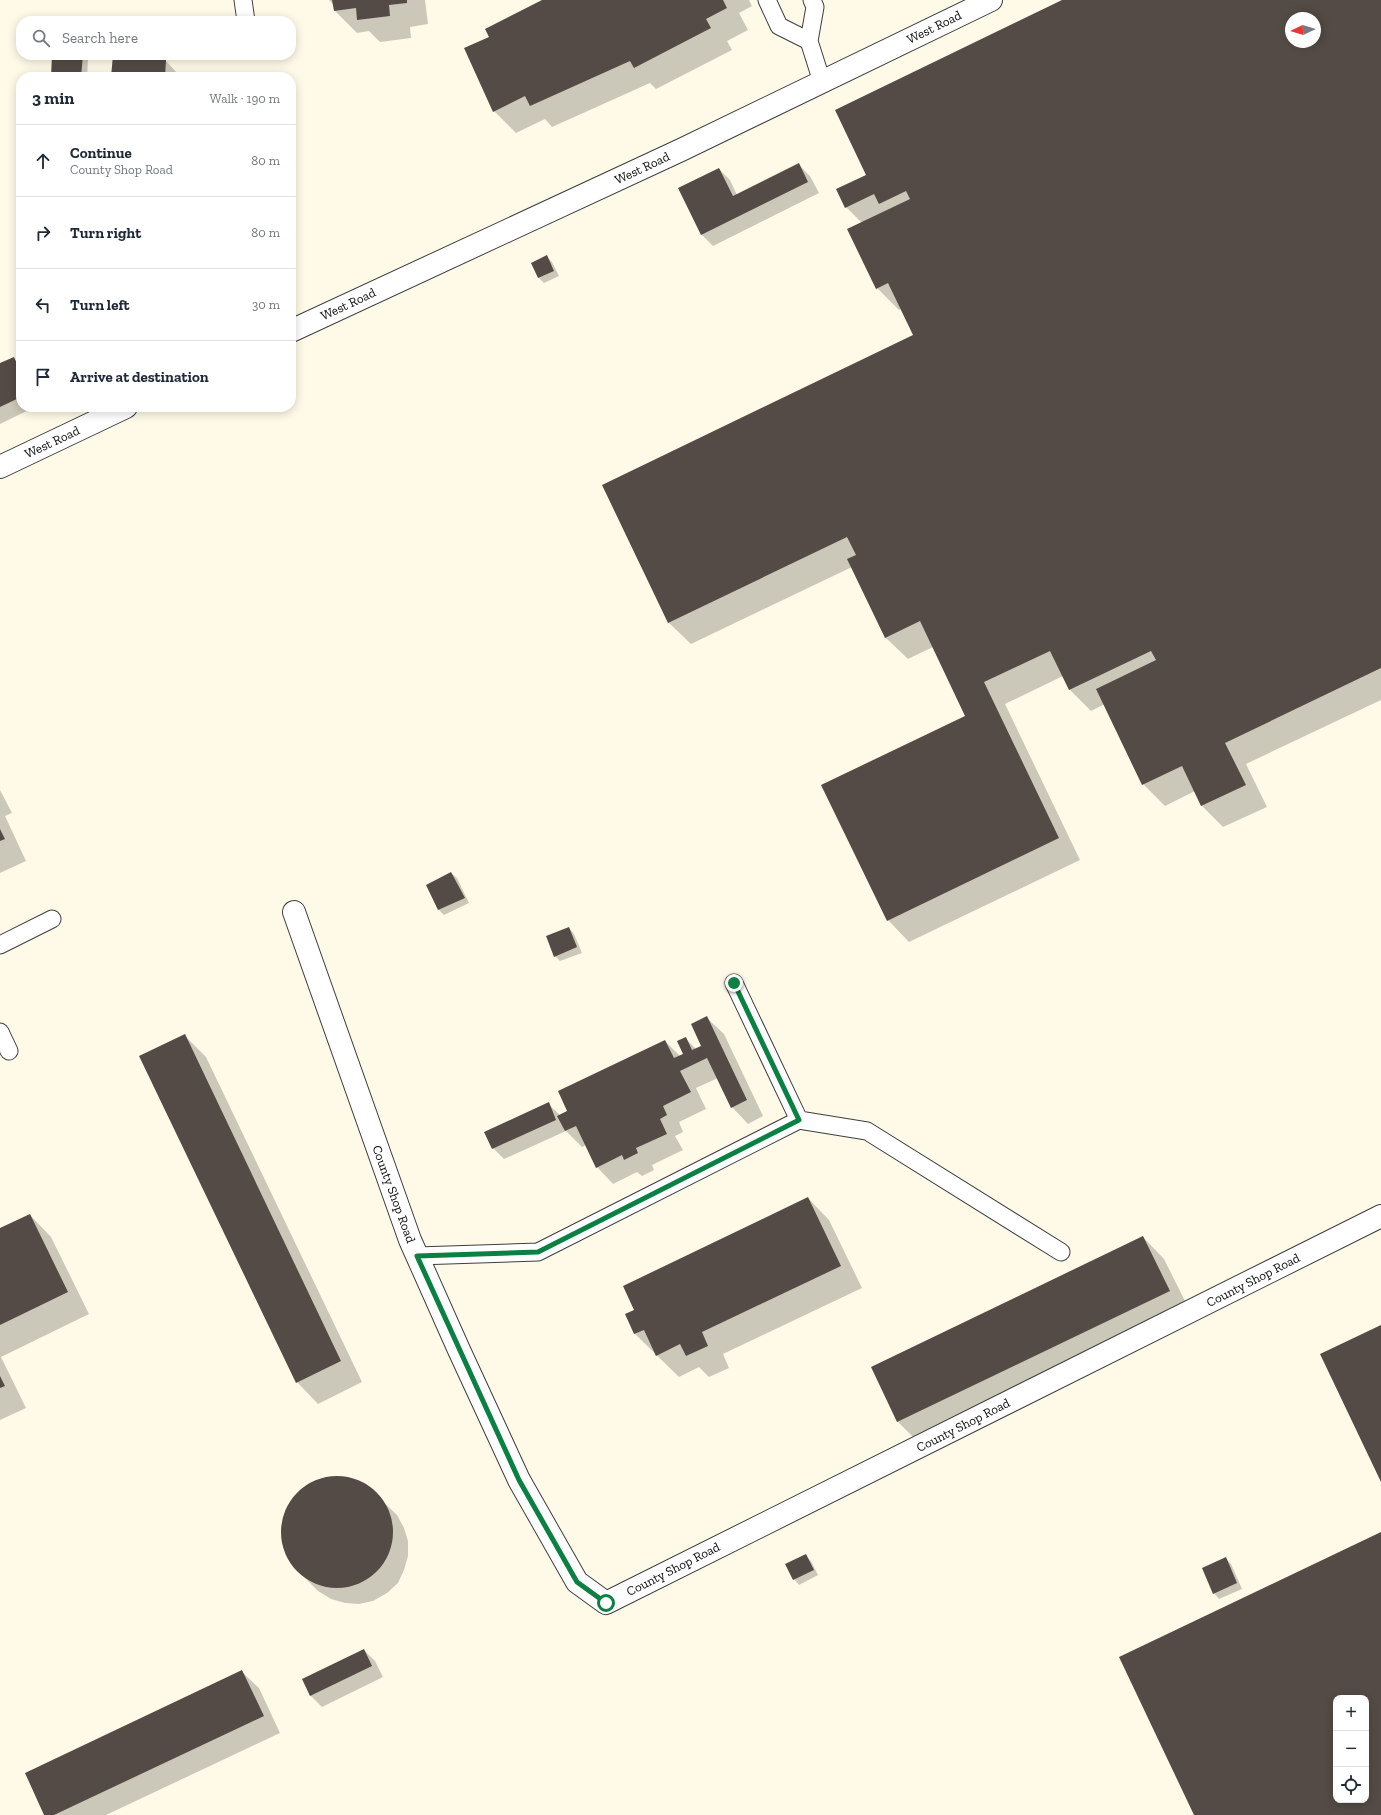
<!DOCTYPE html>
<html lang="en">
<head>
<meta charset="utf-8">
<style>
  :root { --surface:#fff; --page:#f2f2f3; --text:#1f2937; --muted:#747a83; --line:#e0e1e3 }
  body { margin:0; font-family:"Zilla Slab",serif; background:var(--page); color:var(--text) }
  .controls { position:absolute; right:12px; bottom:12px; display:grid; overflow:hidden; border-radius:8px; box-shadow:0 2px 10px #0003 }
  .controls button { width:36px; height:36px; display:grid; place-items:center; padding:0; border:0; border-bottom:1px solid var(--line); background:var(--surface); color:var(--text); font:20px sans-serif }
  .compass { position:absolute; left:1285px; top:12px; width:36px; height:36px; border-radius:50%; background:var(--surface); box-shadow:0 2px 10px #0003; rotate:266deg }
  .stop { position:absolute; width:12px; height:12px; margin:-9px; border:3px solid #0b8043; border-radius:50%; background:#fff }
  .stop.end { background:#0b8043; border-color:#fff; box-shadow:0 1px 4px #0008 }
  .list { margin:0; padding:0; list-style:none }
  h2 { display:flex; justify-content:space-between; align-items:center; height:52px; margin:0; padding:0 16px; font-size:17px }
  h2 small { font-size:13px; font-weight:400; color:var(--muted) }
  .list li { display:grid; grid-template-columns:26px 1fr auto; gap:12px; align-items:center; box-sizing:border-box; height:72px; padding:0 16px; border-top:1px solid var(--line) }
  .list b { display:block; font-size:15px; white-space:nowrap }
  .list p { margin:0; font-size:13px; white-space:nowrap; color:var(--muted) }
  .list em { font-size:13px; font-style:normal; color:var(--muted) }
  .icon { flex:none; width:22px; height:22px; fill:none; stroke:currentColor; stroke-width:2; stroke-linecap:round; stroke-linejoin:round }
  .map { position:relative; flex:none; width:1381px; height:1815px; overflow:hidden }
  .search { position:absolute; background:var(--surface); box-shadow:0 2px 10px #0003; left:16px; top:16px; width:280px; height:44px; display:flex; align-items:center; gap:10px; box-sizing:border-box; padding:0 14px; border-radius:16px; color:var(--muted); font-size:15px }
  .panel { position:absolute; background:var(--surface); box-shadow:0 2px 10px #0003; left:16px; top:72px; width:280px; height:340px; border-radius:16px }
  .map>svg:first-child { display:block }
  .shadow { fill:#0003; fill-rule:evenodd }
  .building { fill:#544b46; fill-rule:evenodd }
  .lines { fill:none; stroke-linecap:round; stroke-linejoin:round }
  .service-casing { stroke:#3e3e3e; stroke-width:19 }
  .minor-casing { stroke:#3e3e3e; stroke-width:24 }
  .service { stroke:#fff; stroke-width:17 }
  .minor { stroke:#fff; stroke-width:22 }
  .route { stroke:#0b8043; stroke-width:5 }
  .labels { text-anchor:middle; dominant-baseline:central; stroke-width:4; stroke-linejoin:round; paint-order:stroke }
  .street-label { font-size:13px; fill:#0b0b0b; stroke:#fff }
</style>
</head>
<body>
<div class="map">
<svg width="1381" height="1815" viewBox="0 0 1381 1815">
  <rect width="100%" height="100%" fill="#fffae8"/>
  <path class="shadow" d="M329,0H425L428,24L410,27L411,38L380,42L369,31L357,33L335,11L334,5Z
    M544,0H749L752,6L739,13L748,30L727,41L732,50L656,89L650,83L552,127L545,119L516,133L494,111L490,37Z
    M1064,0H1381V700L1246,764L1267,807L1223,827L1202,806L1195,791L1165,806L1143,784L1105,704L1091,711L1069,689L1063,676L1005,704L1080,860L909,942L888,920L967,716L933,647L908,659L886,638L852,567L691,644L669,623L603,486L914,335L902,308L899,310L877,288L862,223L846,207L867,175ZM1291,18H1315V42H1291Z
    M53,55H84L88,59L87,77H52Z
    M166,61L177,73L176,77H113Z
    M799,165L810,176L819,193L713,246L702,235L679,188L719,169L730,180L737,195Z
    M547,257L552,262L559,276L544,283L539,278L532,264Z
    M13,358L21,366V407H35L0,424V364Z
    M0,790L12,813L5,816L26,861L0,873Z
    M451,873L457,878L469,903L444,915L439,910L427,885Z
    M569,928L574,934L582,953L560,961L555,956Z
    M707,1018L724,1034L763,1116L748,1124L732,1107L718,1078L696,1088L706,1109L679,1122L683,1132L675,1136L683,1150L652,1165L654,1170L642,1176L637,1172L613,1184L597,1167L586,1145L582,1147L566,1131L504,1159L493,1148L548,1104L560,1115L568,1111L665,1041L680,1056L684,1054L685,1038L696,1049L702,1046Z
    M184,1035L206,1057L362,1382L318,1404L297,1382Z
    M808,1198L829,1220L862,1288L723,1354L729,1368L709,1377L699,1367L679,1377L635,1334L626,1315L635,1310Z
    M30,1215L51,1237L89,1314L1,1357L26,1408L0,1420V1229Z
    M1143,1237L1164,1259L1191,1313L920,1444L898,1422L872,1367Z
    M328,1477H343L357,1480L369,1488L397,1515L404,1528L408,1541V1556L404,1570L398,1583L387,1593L373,1601L359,1604L345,1603L331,1599L318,1591L301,1574L291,1563L285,1550L282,1536V1522L287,1508L295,1495L314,1481Z
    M806,1556L811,1561L818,1575L799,1585L794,1579Z
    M1226,1559L1231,1564L1242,1589L1219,1599L1214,1593Z
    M364,1650L375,1661L383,1677L322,1707L311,1696L303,1680Z
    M242,1672L259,1688L280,1733L106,1815H45Z"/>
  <path class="building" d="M332,0H407V3L389,5L390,16L357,20L356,8L334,11Z
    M542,0H723L727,8L706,19L711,28L634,68L630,61L530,106L525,96L493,112L464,48L489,37L485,29Z
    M1062,0H1381V668L1225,743L1246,785L1201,806L1182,766L1142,785L1096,689L1156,660L1151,651L1069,690L1050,651L984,682L1059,838L887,921L821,785L965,716L920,621L885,638L847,559L856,555L847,537L668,623L602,485L913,335L888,283L876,289L847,229L910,199L906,191L879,204L874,194L845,208L836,189L866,175L835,110ZM1291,18H1315V42H1291Z
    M52,55H83L81,77H51Z
    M113,55L166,60L165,77H111Z
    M799,163L808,182L701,235L678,188L719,168L733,196Z
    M547,255L554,271L538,278L531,263Z
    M14,357L21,373V397L0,407V363Z
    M0,829L5,839L0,841Z
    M451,872L465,898L438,910L426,885Z
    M569,927L577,947L554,957L546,936Z
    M707,1016L747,1100L731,1108L707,1058L680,1071L691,1092L663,1106L667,1115L660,1119L667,1134L636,1148L638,1153L624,1160L622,1155L596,1168L576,1126L565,1131L557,1116L567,1111L558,1091L665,1040L674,1058L683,1054L677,1041L686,1037L692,1050L701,1046L691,1024Z
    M185,1034L341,1361L296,1383L139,1056Z
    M549,1102L556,1120L492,1149L484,1132Z
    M808,1197L841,1266L702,1332L708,1346L686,1356L680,1344L656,1356L644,1330L634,1334L625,1314L634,1310L623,1286Z
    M30,1214L68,1292L0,1325V1228Z
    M1143,1236L1170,1291L897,1422L871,1367Z
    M1381,1325V1482L1320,1354Z
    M0,1376L5,1386L0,1388Z
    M281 1532a56 56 0 1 1 112 0a56 56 0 1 1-112 0Z
    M1381,1532V1815H1194L1119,1657ZM1336,1698H1366V1800H1336Z
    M806,1554L814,1570L793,1580L785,1564Z
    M1226,1557L1237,1583L1213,1594L1202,1568Z
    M364,1649L372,1666L310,1696L302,1679Z
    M242,1670L264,1716L54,1815H44L25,1773Z"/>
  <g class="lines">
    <g class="service-casing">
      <path id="service" d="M243,0L246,21
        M767,0L779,26L809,41
        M812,0L815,7L809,41L822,82
        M0,945L52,919
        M734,983L799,1120
        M0,1032L9,1051
        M417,1256L538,1252L799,1120L867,1131L1061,1252"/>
    </g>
    <g class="minor-casing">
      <path id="minor" d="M291,331L681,150L991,0
        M0,467L126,407
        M294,912L410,1240L459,1350L519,1480L577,1582L606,1603L1381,1216"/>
    </g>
    <use href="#service" class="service"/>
    <use href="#minor" class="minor"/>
  </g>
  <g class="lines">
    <path class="route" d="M606,1603L577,1582L519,1480L417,1256L538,1252L799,1120L734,983"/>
  </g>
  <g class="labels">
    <g class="street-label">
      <text transform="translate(934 27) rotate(-26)">West Road</text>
      <text transform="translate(642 168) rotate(-25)">West Road</text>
      <text transform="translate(348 304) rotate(-25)">West Road</text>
      <text transform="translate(52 442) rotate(-25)">West Road</text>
      <text transform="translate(394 1194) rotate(70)">County Shop Road</text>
      <text transform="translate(1253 1280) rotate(-27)">County Shop Road</text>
      <text transform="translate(963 1425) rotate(-27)">County Shop Road</text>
      <text transform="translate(673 1569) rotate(-27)">County Shop Road</text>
    </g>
  </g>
</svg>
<div class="controls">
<button>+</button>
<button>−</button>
<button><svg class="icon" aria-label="locate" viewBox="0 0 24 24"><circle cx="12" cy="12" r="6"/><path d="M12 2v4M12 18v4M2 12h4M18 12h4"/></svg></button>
</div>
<svg class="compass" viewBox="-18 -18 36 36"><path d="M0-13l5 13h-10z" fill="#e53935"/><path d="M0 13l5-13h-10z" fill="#747a83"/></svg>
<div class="stop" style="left:606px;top:1603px"></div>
<div class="stop end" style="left:734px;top:983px"></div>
<div class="search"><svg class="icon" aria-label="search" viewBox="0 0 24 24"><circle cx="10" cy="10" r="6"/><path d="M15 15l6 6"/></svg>Search here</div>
<section class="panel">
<h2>3 min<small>Walk · 190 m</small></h2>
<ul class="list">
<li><svg class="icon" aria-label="ahead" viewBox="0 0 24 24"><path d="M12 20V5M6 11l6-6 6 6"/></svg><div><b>Continue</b><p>County Shop Road</p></div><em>80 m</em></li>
<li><svg class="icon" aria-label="right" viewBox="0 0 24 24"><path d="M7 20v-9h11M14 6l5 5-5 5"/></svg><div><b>Turn right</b></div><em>80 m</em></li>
<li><svg class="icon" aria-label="left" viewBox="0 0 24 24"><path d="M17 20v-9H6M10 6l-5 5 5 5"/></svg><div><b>Turn left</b></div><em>30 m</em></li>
<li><svg class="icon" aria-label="arrive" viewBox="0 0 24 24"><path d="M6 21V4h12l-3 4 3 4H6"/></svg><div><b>Arrive at destination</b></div></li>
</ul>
</section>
</div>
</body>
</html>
